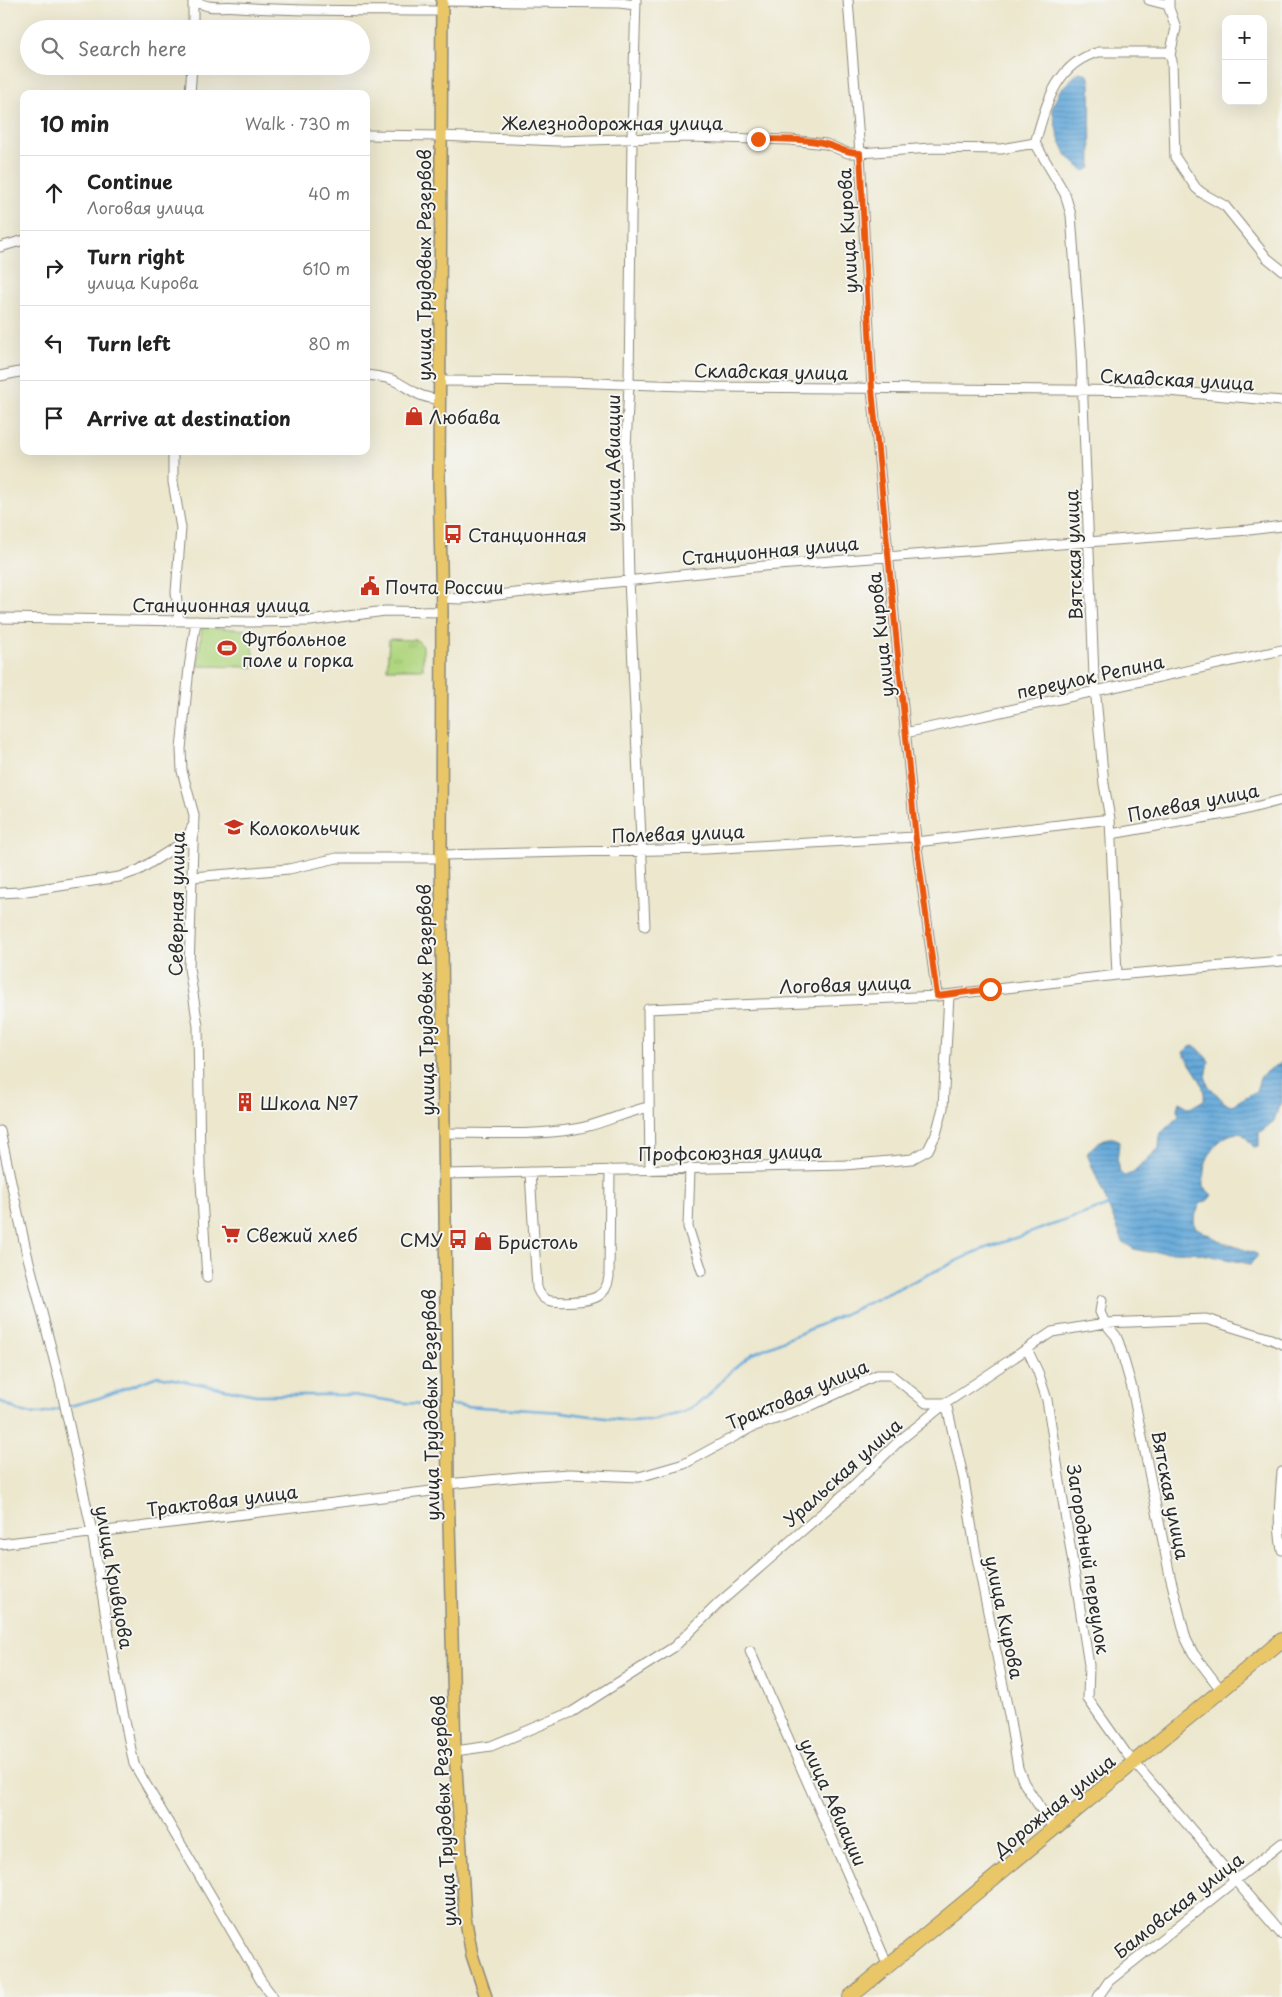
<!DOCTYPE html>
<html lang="en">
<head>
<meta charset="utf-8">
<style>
  :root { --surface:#fff; --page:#f2f2f2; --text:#222; --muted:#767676; --line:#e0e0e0 }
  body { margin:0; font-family:"Playpen Sans",sans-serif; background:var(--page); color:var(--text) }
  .controls { position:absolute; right:15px; top:15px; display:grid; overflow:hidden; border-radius:10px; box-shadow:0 5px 20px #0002 }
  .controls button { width:45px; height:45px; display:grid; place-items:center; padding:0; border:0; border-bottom:1px solid var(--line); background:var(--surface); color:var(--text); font:25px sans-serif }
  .stop { position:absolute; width:15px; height:15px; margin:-11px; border:4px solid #ea580c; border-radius:50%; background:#fff }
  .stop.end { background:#ea580c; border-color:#fff; box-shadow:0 1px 5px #0008 }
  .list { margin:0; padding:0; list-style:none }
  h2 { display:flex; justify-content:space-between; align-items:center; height:65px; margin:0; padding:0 20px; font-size:21px }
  h2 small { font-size:16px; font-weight:400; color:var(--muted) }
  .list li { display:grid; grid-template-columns:32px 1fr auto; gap:15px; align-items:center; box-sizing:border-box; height:75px; padding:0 20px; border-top:1px solid var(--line) }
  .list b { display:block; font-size:19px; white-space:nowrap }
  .list p { margin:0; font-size:16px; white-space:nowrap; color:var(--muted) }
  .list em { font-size:16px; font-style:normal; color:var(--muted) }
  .icon { flex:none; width:28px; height:28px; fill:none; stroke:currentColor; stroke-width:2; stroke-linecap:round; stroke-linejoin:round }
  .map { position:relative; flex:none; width:1282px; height:1997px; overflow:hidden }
  .search { position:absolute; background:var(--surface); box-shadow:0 5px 20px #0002; left:20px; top:20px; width:350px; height:55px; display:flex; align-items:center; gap:12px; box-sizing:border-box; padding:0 18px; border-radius:28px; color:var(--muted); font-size:19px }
  .panel { position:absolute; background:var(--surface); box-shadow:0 5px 20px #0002; left:20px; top:90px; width:350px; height:365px; border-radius:10px }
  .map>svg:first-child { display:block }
  .park { fill:url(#park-tufts); stroke:#6e8055 }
  .pitch { fill:#b0d67f; stroke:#6e8055 }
  .water { fill:url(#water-rules); stroke:#486a82 }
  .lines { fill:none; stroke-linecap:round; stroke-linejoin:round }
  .stream { stroke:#65a9da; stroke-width:2.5 }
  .minor-casing { stroke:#8c897c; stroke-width:11 }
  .major-casing { stroke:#8c897c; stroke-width:14 }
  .highway-casing { stroke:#8c897c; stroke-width:16 }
  .minor { stroke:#fff; stroke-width:9 }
  .major { stroke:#e9c769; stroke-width:11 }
  .highway { stroke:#e9c769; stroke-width:14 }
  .route { stroke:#ea580c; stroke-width:6 }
  .labels { text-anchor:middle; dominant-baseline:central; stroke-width:4; stroke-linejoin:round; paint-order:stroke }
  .street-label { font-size:18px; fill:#2b2b2b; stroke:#f6f6f2 }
  .poi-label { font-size:18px; fill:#2b2b2b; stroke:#f6f6f2; text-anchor:start }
</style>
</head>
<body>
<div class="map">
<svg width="1282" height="1997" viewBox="0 0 1282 1997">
  <defs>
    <pattern id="park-tufts" width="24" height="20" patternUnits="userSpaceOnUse" patternTransform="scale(1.25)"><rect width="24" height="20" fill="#b0d67f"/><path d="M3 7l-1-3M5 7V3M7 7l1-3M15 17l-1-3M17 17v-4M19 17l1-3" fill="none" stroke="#98b86e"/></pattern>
    <pattern id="water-rules" width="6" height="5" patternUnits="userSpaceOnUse" patternTransform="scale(1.25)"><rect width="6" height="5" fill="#65a9da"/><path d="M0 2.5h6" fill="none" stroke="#538ab1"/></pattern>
  </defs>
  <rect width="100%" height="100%" fill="#f6f6f2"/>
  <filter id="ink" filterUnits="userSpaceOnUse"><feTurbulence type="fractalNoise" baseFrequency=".02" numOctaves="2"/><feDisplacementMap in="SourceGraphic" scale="10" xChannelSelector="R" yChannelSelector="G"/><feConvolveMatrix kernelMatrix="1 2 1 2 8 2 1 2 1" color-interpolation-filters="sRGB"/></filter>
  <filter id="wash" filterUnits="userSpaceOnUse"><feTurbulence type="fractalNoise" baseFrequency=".0096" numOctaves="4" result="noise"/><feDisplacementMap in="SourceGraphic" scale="20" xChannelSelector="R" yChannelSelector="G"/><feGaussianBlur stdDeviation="1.12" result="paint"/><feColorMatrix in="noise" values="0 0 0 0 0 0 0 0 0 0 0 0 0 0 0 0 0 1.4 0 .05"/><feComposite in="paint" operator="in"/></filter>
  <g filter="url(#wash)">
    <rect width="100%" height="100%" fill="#ece7cd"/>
    <path class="park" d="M389,639L417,640L423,646V669H387Z"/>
    <path class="pitch" d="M202,627L253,630L254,667L198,666Z"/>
    <path class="water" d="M1079,72L1088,74L1090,83L1091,168L1084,171L1067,156L1058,136L1052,108L1060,90Z
      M1192,1046L1198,1048L1209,1061L1206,1078L1208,1085L1225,1103L1232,1105L1256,1091L1260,1078L1264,1073L1282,1062V1103L1279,1106L1274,1121L1259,1133V1147H1254L1243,1134C1224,1129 1206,1153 1204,1171C1203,1176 1204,1182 1204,1187L1212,1195L1208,1200L1200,1204L1194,1219L1195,1227L1222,1242L1257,1254V1257L1250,1264L1193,1252H1148L1134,1249L1123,1242L1087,1154C1093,1144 1110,1132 1119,1141C1119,1153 1113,1168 1124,1176L1133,1173L1156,1151L1159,1148L1160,1134L1179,1116L1177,1109L1179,1102L1190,1108L1204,1100C1206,1081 1191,1069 1183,1052Z"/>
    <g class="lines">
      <path class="stream" d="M0,1401L23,1413L41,1414L99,1398L158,1376L256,1395H351L406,1403L444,1405
        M449,1405L562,1412L627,1421L655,1420L684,1412L706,1398L729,1373L752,1354L836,1318L978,1251L1112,1204"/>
    </g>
  </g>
  <g filter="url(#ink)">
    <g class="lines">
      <g class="minor-casing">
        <path id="minor" d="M193,0C214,11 217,5 238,7C306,12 374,10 442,11
          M193,0V29
          M636,0L632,139L629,384L626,448L629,579L645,926
          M848,0L860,153L872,389L916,840L937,996
          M1149,0L1168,5
          M1169,0V8L1176,28L1170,55
          M442,1L619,3L636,5
          M190,94L192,66
          M366,135L441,136L558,141L689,137L790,140L826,144L848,153H860L931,148L1001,149L1035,143
          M1035,143L1065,194L1071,215L1081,351L1094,676L1104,784L1110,819L1117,975
          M1035,143C1046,106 1055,63 1099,52H1166L1170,55L1172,61L1175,157L1196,188L1202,193L1225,206L1267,258L1282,270
          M0,247L24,240
          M366,375C376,376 388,377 397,382C412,390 421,399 440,399
          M0,376L24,371
          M440,381L565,382L715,387L1168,391L1282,401
          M173,451V482L181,528L176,592L179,621
          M441,598L461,599L764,566L1249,530L1282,526
          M0,618L249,622L310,621L385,611L442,612
          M196,621L189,668L181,749L182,771L194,815L189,968L198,1026L200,1166L207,1278
          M905,733L1282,650
          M1111,834L1236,812L1282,800
          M916,842L1110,819
          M441,855L706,849L915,837
          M192,877L289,869L337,858H441
          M0,893L20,892L119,877L139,870L182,843L188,836L192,827
          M0,1131L26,1250L60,1383L92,1532L117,1683L134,1764L261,1981L273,1997
          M444,1133C487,1133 533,1136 575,1129C601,1125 624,1112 649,1107
          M690,1169L688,1227L702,1271
          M650,1170L648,1009L937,996L1117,975L1282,961
          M530,1172L537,1288C539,1293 542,1298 547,1300C556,1303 590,1302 598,1296C605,1292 608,1284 609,1277L610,1170
          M445,1174L845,1165L912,1159L928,1150L936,1134L943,1108L949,995
          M1102,1300L1100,1312L1105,1323L1116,1336L1119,1343L1132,1388L1170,1576L1186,1639L1193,1653L1222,1691
          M1027,1349L1038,1372L1047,1400L1089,1665L1088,1699L1126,1753L1282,1935
          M1282,1472C1280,1498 1277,1524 1282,1550
          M448,1484L519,1477L570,1474L639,1477L684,1464L752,1427L804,1409L877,1375H891L926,1403H946L964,1480L975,1548L1009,1715L1018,1768L1024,1783L1054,1829
          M0,1544L448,1489
          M750,1651L888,1966
          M455,1751L491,1746L572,1712L674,1647L719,1603L850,1489L899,1441L946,1403L1052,1332L1105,1323L1206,1319L1271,1339L1282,1344
          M1098,1997L1109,1981L1282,1843"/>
      </g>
      <g class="major-casing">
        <path id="major" d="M442,0L439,478L442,612L441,855L448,1484L455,1751L465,1917L472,1955L486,1997"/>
      </g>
      <g class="highway-casing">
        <path id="highway" d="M850,1997L1282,1640"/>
      </g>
      <use href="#minor" class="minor"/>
      <use href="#major" class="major"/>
      <use href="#highway" class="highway"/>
    </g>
  </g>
  <g class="lines" filter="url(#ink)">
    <path class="route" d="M758,139C780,140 804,138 826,144C839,147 844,153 860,153L872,389L916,840L937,996L990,989"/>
  </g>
  <defs>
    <g id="shop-bare" transform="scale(1.5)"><path d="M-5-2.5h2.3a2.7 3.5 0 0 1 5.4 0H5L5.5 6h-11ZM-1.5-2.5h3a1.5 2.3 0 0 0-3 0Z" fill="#c8321e" stroke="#f6f6f2" stroke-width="2.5" paint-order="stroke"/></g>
    <g id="bus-bare" transform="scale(1.5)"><path d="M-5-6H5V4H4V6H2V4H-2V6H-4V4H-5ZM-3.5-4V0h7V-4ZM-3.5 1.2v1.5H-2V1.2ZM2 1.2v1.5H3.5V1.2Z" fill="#c8321e" stroke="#f6f6f2" stroke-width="2.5" paint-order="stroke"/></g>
    <g id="civic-bare" transform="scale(1.5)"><path d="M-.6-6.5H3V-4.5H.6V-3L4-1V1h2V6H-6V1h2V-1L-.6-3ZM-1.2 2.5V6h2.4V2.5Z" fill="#c8321e" stroke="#f6f6f2" stroke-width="2.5" paint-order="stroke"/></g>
    <g id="stadium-bare" transform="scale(1.5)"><path d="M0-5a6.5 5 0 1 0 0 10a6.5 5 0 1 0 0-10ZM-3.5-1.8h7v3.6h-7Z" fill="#c8321e" stroke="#f6f6f2" stroke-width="2.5" paint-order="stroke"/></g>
    <g id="school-bare" transform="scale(1.5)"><path d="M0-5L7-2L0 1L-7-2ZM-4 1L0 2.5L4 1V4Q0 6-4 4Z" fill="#c8321e" stroke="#f6f6f2" stroke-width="2.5" paint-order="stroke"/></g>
    <g id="building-bare" transform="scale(1.5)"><path d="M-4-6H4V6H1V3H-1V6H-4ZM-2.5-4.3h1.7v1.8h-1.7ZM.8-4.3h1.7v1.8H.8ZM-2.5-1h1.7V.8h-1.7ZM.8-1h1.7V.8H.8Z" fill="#c8321e" stroke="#f6f6f2" stroke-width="2.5" paint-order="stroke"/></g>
    <g id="supermarket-bare" transform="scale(1.5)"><path d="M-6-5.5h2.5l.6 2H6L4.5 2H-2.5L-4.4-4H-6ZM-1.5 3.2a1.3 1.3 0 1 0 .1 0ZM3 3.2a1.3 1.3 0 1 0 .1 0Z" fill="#c8321e" stroke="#f6f6f2" stroke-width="2.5" paint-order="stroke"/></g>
  </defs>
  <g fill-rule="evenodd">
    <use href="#shop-bare" x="414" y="416"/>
    <use href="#bus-bare" x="453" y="534"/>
    <use href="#civic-bare" x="370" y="586"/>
    <use href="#stadium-bare" x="227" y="648"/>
    <use href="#school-bare" x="234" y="827"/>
    <use href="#building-bare" x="245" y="1102"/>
    <use href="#supermarket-bare" x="231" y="1234"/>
    <use href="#bus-bare" x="458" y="1239"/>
    <use href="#shop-bare" x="483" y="1241"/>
  </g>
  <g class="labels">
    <g class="street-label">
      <text x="612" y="122">Железнодорожная улица</text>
      <text transform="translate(847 231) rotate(-93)">улица Кирова</text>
      <text transform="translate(423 265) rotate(-90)">улица Трудовых Резервов</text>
      <text transform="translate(771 371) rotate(1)">Складская улица</text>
      <text transform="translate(1177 379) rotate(3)">Складская улица</text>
      <text transform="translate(612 463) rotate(-90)">улица Авиации</text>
      <text transform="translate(770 550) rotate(-5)">Станционная улица</text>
      <text transform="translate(1073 555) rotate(-92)">Вятская улица</text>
      <text x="221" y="604">Станционная улица</text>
      <text transform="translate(880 635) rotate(-96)">улица Кирова</text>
      <text transform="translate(1090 676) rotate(-12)">переулок Репина</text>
      <text transform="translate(1193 802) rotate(-11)">Полевая улица</text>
      <text transform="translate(678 833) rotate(-2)">Полевая улица</text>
      <text transform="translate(176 904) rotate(-89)">Северная улица</text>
      <text transform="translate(845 984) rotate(-2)">Логовая улица</text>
      <text transform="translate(425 1000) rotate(-91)">улица Трудовых Резервов</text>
      <text transform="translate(730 1152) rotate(-1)">Профсоюзная улица</text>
      <text transform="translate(797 1394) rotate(-23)">Трактовая улица</text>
      <text transform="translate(430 1405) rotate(-91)">улица Трудовых Резервов</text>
      <text transform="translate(842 1472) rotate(-42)">Уральская улица</text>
      <text transform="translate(1171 1495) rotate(79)">Вятская улица</text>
      <text transform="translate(222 1500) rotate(-7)">Трактовая улица</text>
      <text transform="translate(1089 1559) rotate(81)">Загородный переулок</text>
      <text transform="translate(115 1577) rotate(80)">улица Кривцова</text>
      <text transform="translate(1005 1617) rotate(78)">улица Кирова</text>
      <text transform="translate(834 1802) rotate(66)">улица Авиации</text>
      <text transform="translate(1054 1805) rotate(-39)">Дорожная улица</text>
      <text transform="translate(443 1811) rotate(-93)">улица Трудовых Резервов</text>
      <text transform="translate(1178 1905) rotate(-38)">Бамовская улица</text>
    </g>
    <g class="poi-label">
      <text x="429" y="416">Любава</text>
      <text x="468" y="534">Станционная</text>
      <text x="385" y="586">Почта России</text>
      <text x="242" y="638">Футбольное<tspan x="242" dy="21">поле и горка</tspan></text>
      <text x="249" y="827">Колокольчик</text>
      <text x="260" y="1102">Школа №7</text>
      <text x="246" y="1234">Свежий хлеб</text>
      <text x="443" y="1239" text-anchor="end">СМУ</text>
      <text x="498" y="1241">Бристоль</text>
    </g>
  </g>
</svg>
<div class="controls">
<button>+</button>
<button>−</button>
</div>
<div class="stop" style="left:990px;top:989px"></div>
<div class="stop end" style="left:758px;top:139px"></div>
<div class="search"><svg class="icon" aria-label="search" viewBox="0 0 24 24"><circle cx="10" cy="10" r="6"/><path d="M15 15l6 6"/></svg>Search here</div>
<section class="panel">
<h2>10 min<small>Walk · 730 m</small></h2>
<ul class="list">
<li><svg class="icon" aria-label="ahead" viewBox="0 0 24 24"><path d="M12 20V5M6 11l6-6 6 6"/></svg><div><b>Continue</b><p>Логовая улица</p></div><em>40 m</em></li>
<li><svg class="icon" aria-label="right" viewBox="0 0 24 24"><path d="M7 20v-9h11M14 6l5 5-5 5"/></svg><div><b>Turn right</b><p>улица Кирова</p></div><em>610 m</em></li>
<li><svg class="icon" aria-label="left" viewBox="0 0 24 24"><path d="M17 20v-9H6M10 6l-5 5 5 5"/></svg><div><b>Turn left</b></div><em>80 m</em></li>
<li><svg class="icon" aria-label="arrive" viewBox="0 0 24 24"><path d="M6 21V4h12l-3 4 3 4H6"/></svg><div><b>Arrive at destination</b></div></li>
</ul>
</section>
</div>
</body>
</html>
